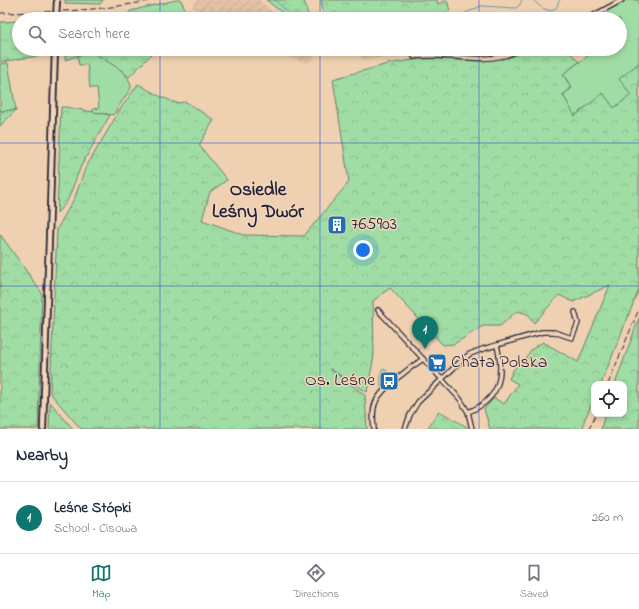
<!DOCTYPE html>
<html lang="en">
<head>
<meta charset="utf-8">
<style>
  :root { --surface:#fff; --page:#f6f6f7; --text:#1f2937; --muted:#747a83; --line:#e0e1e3; --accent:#0f766e }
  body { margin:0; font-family:"Indie Flower",sans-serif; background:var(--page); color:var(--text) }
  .controls { position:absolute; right:12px; bottom:12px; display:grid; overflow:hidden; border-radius:8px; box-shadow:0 2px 6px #0003 }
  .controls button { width:36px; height:36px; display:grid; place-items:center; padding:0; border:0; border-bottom:1px solid var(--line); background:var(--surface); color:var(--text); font:20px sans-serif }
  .you { position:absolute; left:363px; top:250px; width:14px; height:14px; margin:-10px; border:3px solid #fff; border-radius:50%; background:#1a73e8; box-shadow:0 0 0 6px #1a73e833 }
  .badge { display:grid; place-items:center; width:26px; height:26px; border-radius:50%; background:var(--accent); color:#fff; font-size:13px; font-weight:700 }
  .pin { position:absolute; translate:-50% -33px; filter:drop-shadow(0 1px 2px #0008) }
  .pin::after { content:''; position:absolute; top:21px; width:14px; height:12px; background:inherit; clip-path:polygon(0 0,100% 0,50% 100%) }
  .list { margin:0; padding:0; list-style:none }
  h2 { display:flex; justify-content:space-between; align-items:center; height:52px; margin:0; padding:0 16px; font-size:17px }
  h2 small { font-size:13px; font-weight:400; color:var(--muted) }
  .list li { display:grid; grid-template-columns:26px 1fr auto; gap:12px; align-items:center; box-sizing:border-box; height:72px; padding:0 16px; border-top:1px solid var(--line) }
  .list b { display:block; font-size:15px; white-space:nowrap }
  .list p { margin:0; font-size:13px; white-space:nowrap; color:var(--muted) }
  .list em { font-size:13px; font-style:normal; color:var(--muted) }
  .icon { flex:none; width:22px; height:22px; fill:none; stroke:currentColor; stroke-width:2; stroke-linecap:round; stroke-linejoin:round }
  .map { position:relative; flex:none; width:639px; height:429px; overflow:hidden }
  .search { position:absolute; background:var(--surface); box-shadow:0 2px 6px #0003; left:12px; right:12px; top:12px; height:44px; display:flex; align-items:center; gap:10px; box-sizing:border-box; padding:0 14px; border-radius:22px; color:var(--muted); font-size:15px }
  .sheet { height:124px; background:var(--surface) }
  nav { display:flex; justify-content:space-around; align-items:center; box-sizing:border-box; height:56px; border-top:1px solid var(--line); background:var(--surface); font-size:11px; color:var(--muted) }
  nav a { display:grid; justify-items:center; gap:2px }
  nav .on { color:var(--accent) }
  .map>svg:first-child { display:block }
  .industrial { fill:url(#industrial-furrows) }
  .green { fill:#a0dda4; stroke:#618070 }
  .forest { fill:url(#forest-crowns); stroke:#618070 }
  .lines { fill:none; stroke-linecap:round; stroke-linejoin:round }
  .stream { stroke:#6493a7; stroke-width:1 }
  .minor-casing { stroke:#22223b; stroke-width:6 }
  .major-casing { stroke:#22223b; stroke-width:8 }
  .minor { stroke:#f2d6b9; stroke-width:3.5 }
  .major { stroke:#f2d6b9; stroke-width:4.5 }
  .rail { stroke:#22223b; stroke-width:1; stroke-dasharray:6 3; stroke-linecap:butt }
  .major-bridge-casing { stroke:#22223b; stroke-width:8; stroke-linecap:butt }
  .major-bridge { stroke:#f2d6b9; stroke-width:4.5 }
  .grid { fill:none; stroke:#1d4ed8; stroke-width:1; stroke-opacity:0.55 }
  .labels { text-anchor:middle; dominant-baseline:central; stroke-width:3; stroke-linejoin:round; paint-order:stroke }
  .poi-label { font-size:18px; fill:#22223b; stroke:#f2d6b9; text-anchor:start }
  .neighbourhood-label { font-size:19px; font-weight:bold; fill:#22223b; stroke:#f2d6b9 }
</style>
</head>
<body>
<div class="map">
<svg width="639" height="429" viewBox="0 0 639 429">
  <defs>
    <pattern id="industrial-furrows" width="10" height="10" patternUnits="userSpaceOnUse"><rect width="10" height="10" fill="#e0c1a3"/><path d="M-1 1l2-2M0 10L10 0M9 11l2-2" fill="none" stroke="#c0a68d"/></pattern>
    <pattern id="forest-crowns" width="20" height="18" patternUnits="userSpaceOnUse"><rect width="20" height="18" fill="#a0dda4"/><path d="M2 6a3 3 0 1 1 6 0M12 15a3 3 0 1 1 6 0" fill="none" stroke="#8abd8e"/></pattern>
  </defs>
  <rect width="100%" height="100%" fill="#efd1b2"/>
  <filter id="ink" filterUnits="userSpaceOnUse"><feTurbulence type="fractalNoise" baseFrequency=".025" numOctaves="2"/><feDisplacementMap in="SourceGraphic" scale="8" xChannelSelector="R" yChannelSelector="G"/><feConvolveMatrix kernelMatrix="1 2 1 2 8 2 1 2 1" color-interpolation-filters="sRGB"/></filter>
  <g filter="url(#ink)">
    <path class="industrial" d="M197,0H259L280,19H214L204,11L200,14L192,6Z
      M271,49H319L320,50L307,63L291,58Z
      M352,49H415L416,53L365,60Z"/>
    <path class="green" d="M626,0H639V63L632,69L631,95L614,109L603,94L574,116L563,95L572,88L563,74L597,49H620V19H592Z
      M91,51C104,59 131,71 131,88L113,115L93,112V109L99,108L97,88H90L87,64L79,65L77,56Z
      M8,63L16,110L0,111V64Z"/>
    <path class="forest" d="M65,0H103L100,4L65,3Z
      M176,0H181L187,14L183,19H126L130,11Z
      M266,0H304L308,15L310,19H290Z
      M321,0H437L438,4L447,0L450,11L429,19H324Z
      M19,21V49H46L45,55L0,62V22Z
      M93,49H157L129,77L121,70L91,51L65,60V55Z
      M418,49H464L467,58L508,55L525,49H539L540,50L543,49H567L579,62L563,74L571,88L563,95L575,116L603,93L614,108L631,95L619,79L639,63V289L601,384H594V399L584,421L583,429H490L484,409L494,398L504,404L518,384L509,379L513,370L524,360L532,349L543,342L578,362L610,285L573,302L559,295L534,323L528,314L517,311L500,326H483L454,344L443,345L390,288L373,301L374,356L367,392L330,369L365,395L367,429H81L50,393L57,229L75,197L85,169L119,111L138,84L157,95L176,103L186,102L214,120L199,145L227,180L210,192L202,220L244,235L304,236L349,182L333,79L388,64L419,59Z
      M61,107H66L110,115L81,166L67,202L57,213Z
      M16,110L0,126V111Z
      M0,234L42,293L38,429H0Z
      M639,318V429H601L605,414H624V384H615Z
      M383,368L391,375L385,384L381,387V373Z
      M50,402L73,429H49Z
      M439,411L467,427L466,429H427Z"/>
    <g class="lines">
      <path class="stream" d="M275,0L295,19
        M533,0L542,8L551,11L557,7L558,3L560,0
        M441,19L448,15H462L481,6L516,8L519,6L522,0"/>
      <g class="minor-casing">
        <path id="minor" d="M587,19L622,0
          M414,57C444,52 477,64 507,55C512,54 516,51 521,49
          M378,310L460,399L468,412L472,429
          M468,412C501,399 504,375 497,345
          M374,429C373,421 372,412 375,404C379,390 411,367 423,359
          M405,429L410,415L418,402L462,360L470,354L483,349L542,332H554L572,338L578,323L575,312"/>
      </g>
      <g class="major-casing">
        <path id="major" d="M43,429L55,49"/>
      </g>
      <use href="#minor" class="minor"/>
      <use href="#major" class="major"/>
      <path class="rail" d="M0,13C51,12 102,11 153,0
        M608,384L639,309
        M589,429L596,414"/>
      <g class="major-bridge-casing">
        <path id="major-bridge" d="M56,19L57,0"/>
      </g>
      <use href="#major-bridge" class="major-bridge"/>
    </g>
  </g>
  <path class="grid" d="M160,0V19M320,0V19M479,0V19M160,49V429M320,49V429M479,49V429M0,143H639M0,286H639"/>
  <defs>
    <g id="building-square" transform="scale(1)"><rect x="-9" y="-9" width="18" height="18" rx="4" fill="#1f6fb2" stroke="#f2d6b9"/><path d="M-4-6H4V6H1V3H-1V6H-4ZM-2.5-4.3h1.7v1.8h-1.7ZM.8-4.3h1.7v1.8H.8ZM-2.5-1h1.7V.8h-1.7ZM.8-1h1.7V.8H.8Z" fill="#fff"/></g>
    <g id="supermarket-square" transform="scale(1)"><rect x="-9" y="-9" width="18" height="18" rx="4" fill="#1f6fb2" stroke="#f2d6b9"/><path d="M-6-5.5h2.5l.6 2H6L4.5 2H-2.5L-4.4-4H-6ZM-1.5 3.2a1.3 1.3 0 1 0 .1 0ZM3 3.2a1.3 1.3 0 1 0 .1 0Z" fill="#fff"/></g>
    <g id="bus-square" transform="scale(1)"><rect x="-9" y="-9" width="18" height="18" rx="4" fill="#1f6fb2" stroke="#f2d6b9"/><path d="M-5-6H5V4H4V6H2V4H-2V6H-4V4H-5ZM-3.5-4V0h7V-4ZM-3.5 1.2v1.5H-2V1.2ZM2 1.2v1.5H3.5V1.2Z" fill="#fff"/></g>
  </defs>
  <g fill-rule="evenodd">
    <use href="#building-square" x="337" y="225"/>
    <use href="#supermarket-square" x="437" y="363"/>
    <use href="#bus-square" x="389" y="381"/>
  </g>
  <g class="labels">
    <g class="poi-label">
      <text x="351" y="225">765903</text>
      <text x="451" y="363">Chata Polska</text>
      <text x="375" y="381" text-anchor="end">Os. Leśne</text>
    </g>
    <g class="neighbourhood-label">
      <text x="258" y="190">Osiedle<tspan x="258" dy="22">Leśny Dwór</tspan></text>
    </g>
  </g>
</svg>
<div class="controls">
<button><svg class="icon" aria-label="locate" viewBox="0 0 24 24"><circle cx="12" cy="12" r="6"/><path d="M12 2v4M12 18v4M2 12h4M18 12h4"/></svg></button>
</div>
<div class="you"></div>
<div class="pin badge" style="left:425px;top:349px">1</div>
<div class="search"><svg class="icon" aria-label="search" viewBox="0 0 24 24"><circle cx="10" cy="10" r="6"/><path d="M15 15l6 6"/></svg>Search here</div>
</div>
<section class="sheet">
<h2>Nearby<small></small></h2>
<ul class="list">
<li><span class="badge">1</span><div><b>Leśne Stópki</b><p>School · Cisowa</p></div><em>260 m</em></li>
</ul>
</section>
<nav>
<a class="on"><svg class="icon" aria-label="map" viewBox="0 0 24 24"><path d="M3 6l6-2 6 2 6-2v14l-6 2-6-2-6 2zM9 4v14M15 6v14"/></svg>Map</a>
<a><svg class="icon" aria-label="directions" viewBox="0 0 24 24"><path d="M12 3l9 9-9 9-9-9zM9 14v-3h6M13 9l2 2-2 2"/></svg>Directions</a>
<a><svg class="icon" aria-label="saved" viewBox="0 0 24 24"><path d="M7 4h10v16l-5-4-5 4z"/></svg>Saved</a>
</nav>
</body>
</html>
